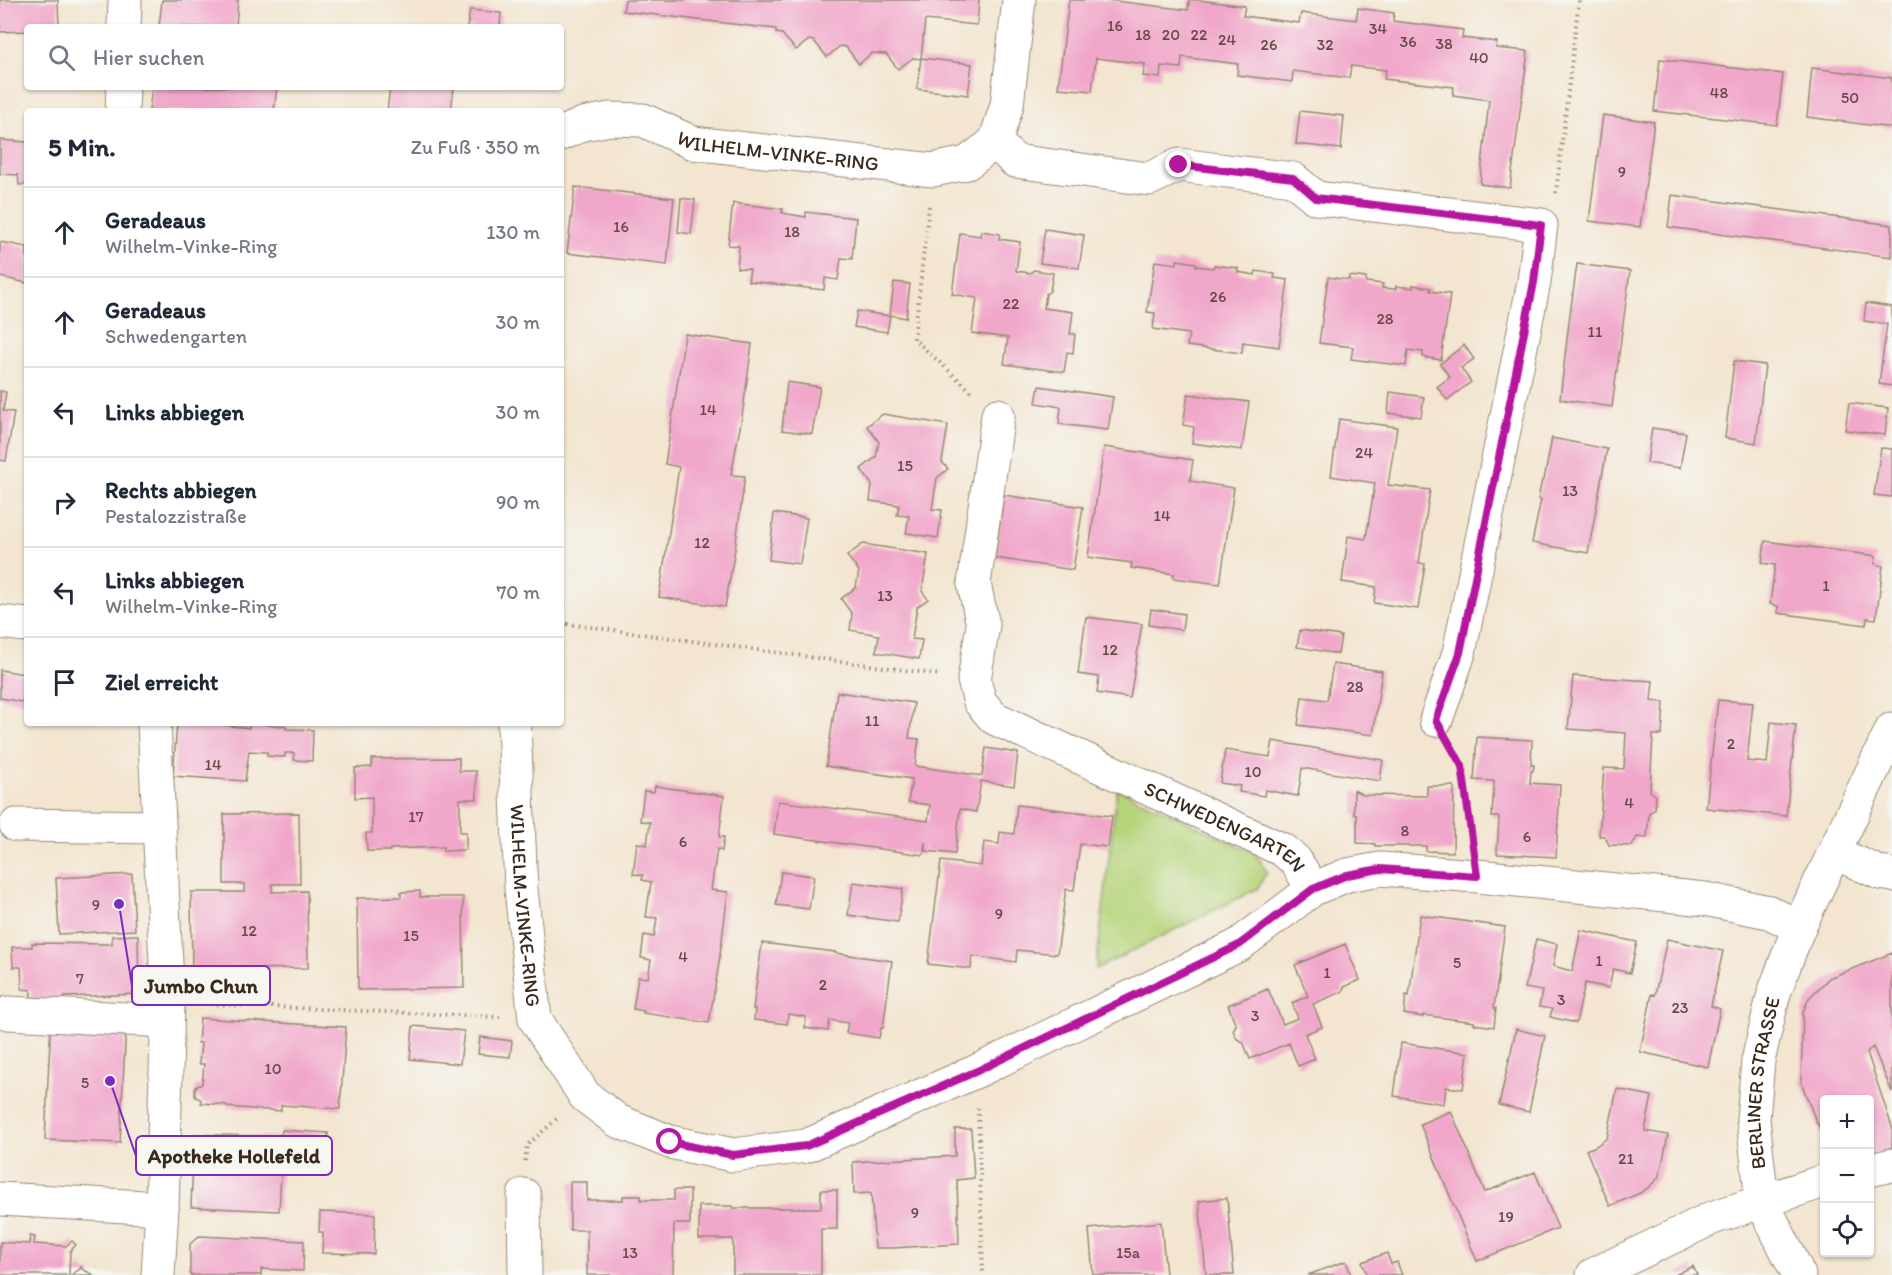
<!DOCTYPE html>
<html lang="de">
<head>
<meta charset="utf-8">
<style>
  :root { --surface:#fff; --page:#f2f2f3; --text:#1f2937; --muted:#747a83; --line:#e0e1e3 }
  body { margin:0; font-family:Itim,sans-serif; background:var(--page); color:var(--text) }
  .controls { position:absolute; right:18px; bottom:18px; display:grid; overflow:hidden; border-radius:6px; box-shadow:0 2px 4px #0004 }
  .controls button { width:54px; height:54px; display:grid; place-items:center; padding:0; border:0; border-bottom:2px solid var(--line); background:var(--surface); color:var(--text); font:30px sans-serif }
  .stop { position:absolute; width:18px; height:18px; margin:-14px; border:4px solid #b5179e; border-radius:50%; background:#fff }
  .stop.end { background:#b5179e; border-color:#fff; box-shadow:0 2px 6px #0008 }
  .list { margin:0; padding:0; list-style:none }
  h2 { display:flex; justify-content:space-between; align-items:center; height:78px; margin:0; padding:0 24px; font-size:26px }
  h2 small { font-size:20px; font-weight:400; color:var(--muted) }
  .list li { display:grid; grid-template-columns:39px 1fr auto; gap:18px; align-items:center; box-sizing:border-box; height:90px; padding:0 24px; border-top:2px solid var(--line) }
  .list b { display:block; font-size:22px; white-space:nowrap }
  .list p { margin:0; font-size:20px; white-space:nowrap; color:var(--muted) }
  .list em { font-size:20px; font-style:normal; color:var(--muted) }
  .icon { flex:none; width:33px; height:33px; fill:none; stroke:currentColor; stroke-width:2; stroke-linecap:round; stroke-linejoin:round }
  .map { position:relative; flex:none; width:1892px; height:1275px; overflow:hidden }
  .search { position:absolute; background:var(--surface); box-shadow:0 2px 4px #0004; left:24px; top:24px; width:540px; height:66px; display:flex; align-items:center; gap:15px; box-sizing:border-box; padding:0 21px; border-radius:6px; color:var(--muted); font-size:22px }
  .panel { position:absolute; background:var(--surface); box-shadow:0 2px 4px #0004; left:24px; top:108px; width:540px; height:618px; border-radius:6px }
  .map>svg:first-child { display:block }
  .green { fill:#b6d47a; stroke:#787f4c; stroke-width:1.5 }
  .building { fill:#f1a7ca }
  .lines { fill:none; stroke-linecap:round; stroke-linejoin:round }
  .minor-casing { stroke:#978876; stroke-width:35 }
  .path { stroke:#978876; stroke-width:4; stroke-dasharray:1.5 4.5; stroke-linecap:butt }
  .minor { stroke:#fff; stroke-width:33 }
  .route { stroke:#b5179e; stroke-width:8 }
  .labels { text-anchor:middle; dominant-baseline:central; stroke-width:4.5; stroke-linejoin:round; paint-order:stroke }
  .number-label { font-size:16px; fill:#684949 }
  .street-label { font-size:20px; fill:#3b2a1e; stroke:#f6f6f2 }
  .leader { fill:none; stroke:#7b2cbf; stroke-width:2 }
  .callout-dot { fill:#7b2cbf; stroke:#f6f6f2; stroke-width:2 }
  .callout { fill:#f6f6f2; stroke:#7b2cbf; stroke-width:2 }
  .callout-label { font-size:21px; text-anchor:middle; font-weight:bold; fill:#3b2a1e }
</style>
</head>
<body>
<div class="map">
<svg width="1892" height="1275" viewBox="0 0 1892 1275">
  <rect width="100%" height="100%" fill="#f6f6f2"/>
  <filter id="ink" filterUnits="userSpaceOnUse"><feTurbulence type="fractalNoise" baseFrequency=".0167" numOctaves="2"/><feDisplacementMap in="SourceGraphic" scale="12" xChannelSelector="R" yChannelSelector="G"/><feConvolveMatrix kernelMatrix="1 2 1 2 8 2 1 2 1" color-interpolation-filters="sRGB"/></filter>
  <filter id="wash" filterUnits="userSpaceOnUse"><feTurbulence type="fractalNoise" baseFrequency=".008" numOctaves="4" result="noise"/><feDisplacementMap in="SourceGraphic" scale="24" xChannelSelector="R" yChannelSelector="G"/><feGaussianBlur stdDeviation="1.35" result="paint"/><feColorMatrix in="noise" values="0 0 0 0 0 0 0 0 0 0 0 0 0 0 0 0 0 1.4 0 .05"/><feComposite in="paint" operator="in"/></filter>
  <g filter="url(#wash)">
    <rect width="100%" height="100%" fill="#f3e5cf"/>
    <path class="green" d="M1117,789L1255,853L1267,872L1257,889L1096,969Z"/>
    <g id="blocks">
      <path class="building" d="M0,0H58L59,27H27V31L0,32Z
        M162,0H238L236,27H159Z
        M625,0H979L977,25L925,20L921,59L913,58L898,69L886,54L872,53L859,64L846,47L840,46L827,57L814,41L809,40L796,50L782,34L776,33V29L623,11Z
        M1069,0H1107L1188,10L1189,0H1198L1245,6L1243,16L1299,23L1301,13L1356,20L1358,8L1394,13L1393,21L1463,30L1462,38L1497,42L1496,48L1528,51L1510,188L1480,184L1489,100L1453,95L1454,87L1384,79L1386,70L1351,66L1349,78L1293,71L1292,82L1237,75L1238,64L1182,57L1181,68L1161,66L1160,78L1143,76L1145,64L1096,58L1092,91L1058,88Z
        M470,10L501,13L500,27H467Z
        M921,58L972,64L968,95L917,89Z
        M1660,59L1783,74L1777,125L1654,111Z
        M1812,68L1892,78V128L1807,117Z
        M152,87H277L274,111H149Z
        M390,87H454L451,111H387Z
        M1300,111L1344,116L1341,149L1296,144Z
        M1603,115L1654,122L1640,227L1589,221Z
        M0,140L27,142V184L19,185L18,175L0,174Z
        M575,187L674,198L667,265L567,253Z
        M1672,195L1892,225V257L1668,227Z
        M681,198L695,200L691,234L678,232Z
        M733,203L783,209L782,213L806,217V212L856,218L852,259L841,258L838,280L825,278L824,290L748,281L750,269L737,268L739,246L728,245Z
        M1045,229L1084,235L1079,268L1040,263Z
        M981,231L1000,234L999,239L1020,242L1016,271L1030,273L1034,270L1053,273L1050,291L1046,294L1044,308L1073,312L1070,334H1075L1073,353L1067,352L1064,372L1004,364L1008,338L972,333L977,298L952,294L960,233L980,236Z
        M0,242L27,247V283L0,277Z
        M1177,260L1196,263V266L1213,268L1214,265L1238,268V272L1255,275L1256,271L1275,274L1274,278L1288,280L1279,347L1243,342L1242,353L1187,346L1189,334L1153,329L1155,313L1147,312L1155,261L1177,264Z
        M1577,264L1630,271L1612,407L1560,399L1569,322Z
        M1349,276L1366,278V282L1383,284L1382,288L1396,289V286L1413,288V285L1431,288L1430,291L1450,294L1441,360L1423,357V352L1408,350L1406,366L1351,359L1353,347L1319,343L1328,277L1349,280Z
        M894,282L910,284L906,318L890,315Z
        M1866,303L1892,307V386L1879,384L1887,324L1864,321Z
        M857,311L890,316L887,332L854,327Z
        M685,334L752,344L742,417L731,475L745,476L735,549L725,607L659,597L679,467L665,464Z
        M1464,345L1474,359L1461,368L1471,382L1447,400L1437,387L1450,377L1440,364Z
        M1734,361L1765,365L1756,443L1725,438Z
        M787,382L820,387L812,434L782,430Z
        M1039,386L1113,397L1108,430L1059,424L1061,407L1036,403Z
        M0,391L6,392L3,411L14,412L6,461L0,460Z
        M1390,392L1424,397L1421,417L1388,413Z
        M1188,394L1249,402L1242,450L1192,443L1194,427L1183,425Z
        M1849,403L1888,408L1885,435L1845,430Z
        M883,414L948,425L942,462L948,469L937,478L932,509L942,510L938,538L906,533L909,516L897,515L899,505L870,501L872,485L861,469L876,457L879,442L867,426Z
        M1339,419L1397,427L1388,485L1430,490L1419,563L1425,564L1418,609L1374,603L1376,587L1342,582L1348,536L1365,539L1366,538L1375,483L1331,476Z
        M1652,428L1686,433L1680,468L1647,463Z
        M1552,438L1607,449L1588,553L1532,543L1541,500L1538,499L1542,480H1544Z
        M1104,447L1193,460L1190,481L1234,488L1220,584L1173,578L1174,574L1131,568L1132,563L1088,557Z
        M1881,448L1892,449V497L1874,495Z
        M1004,495L1083,507L1073,570L995,558Z
        M774,513L807,518L800,564L769,560Z
        M1765,541L1876,556L1875,564L1883,566L1876,619L1867,618L1866,625L1778,613V606L1770,604L1775,565L1762,563Z
        M863,544L928,554L922,591L928,599L917,607L912,639L922,640L919,659L876,652L879,635L850,630L852,614L841,599L856,587L859,571L847,556Z
        M1151,609L1184,614L1182,630L1149,625Z
        M1086,617L1142,624L1130,698L1097,693L1099,677L1078,674Z
        M1300,630L1341,636L1338,654L1297,647Z
        M26,664L27,703L0,698V670L24,674Z
        M1333,664L1382,671L1373,735L1298,725L1302,697L1327,700Z
        M1573,676L1653,681L1651,701L1664,702L1662,735H1653L1650,791L1656,796L1655,809L1649,813L1647,838L1637,837L1632,846L1609,845L1605,836H1599L1604,768L1624,769L1626,733L1568,729Z
        M837,692L914,703L909,738L919,739L915,766L982,776L986,748L1018,753L1014,786L981,781L976,812L960,809L955,854L925,851V842L923,855L774,834L778,801L928,821L930,805L908,802L912,779L826,766Z
        M1718,700L1753,703L1747,761L1767,763L1771,722L1796,725L1786,816L1706,808Z
        M177,723H230V726L249,728L250,723H269V725L286,726V729L313,730L312,761L294,760V753H285V757L267,756V752L249,751L245,781L173,776Z
        M1477,737L1532,740L1531,765H1534L1533,771H1531L1530,783L1560,785L1556,857L1497,854L1499,817H1492L1494,781L1474,780Z
        M1273,741L1383,760L1380,781L1302,768L1298,796L1265,790L1264,796L1239,792L1240,786L1220,783L1225,750L1270,757Z
        M459,758V771H476L477,799H460V832H466V850L443,851V847L390,849V851H367L366,833H372V797L355,798V768L372,767V759Z
        M655,786L724,796L719,837H724L722,851L717,849L711,890L728,892L719,963L709,1023L643,1013L644,1011L633,1009L638,977L648,978L651,960L641,958L644,935L654,937L657,918L646,917L651,882L642,880L643,875L633,874L637,843L647,845L650,822L640,821L644,791L654,792Z
        M1427,786H1454L1453,852L1426,851V846H1375V844L1357,843V817L1356,814H1354V790L1363,795L1427,796Z
        M1017,805L1112,816L1108,847L1080,844L1074,890L1066,889L1057,954L1017,950L1016,962L972,956L971,969L928,964L941,861L981,866L984,842L999,844L1000,832L1014,834Z
        M299,813L300,884H272V892L307,891L308,968L192,970L191,892H244V884H224V814Z
        M781,872L814,876L809,909L776,905Z
        M132,874L135,930L59,934L56,878Z
        M853,882L903,889L898,922L848,915Z
        M420,891V897H463L464,988L358,990L357,898L401,897V892Z
        M1420,915L1505,927L1494,1008H1496L1494,1027L1474,1024V1022L1423,1015V1017L1404,1014L1406,995L1409,996Z
        M1581,930L1637,942L1630,973L1613,969L1609,988L1585,983L1576,1023L1550,1017L1552,1009L1539,1007L1542,991L1525,988L1536,939L1557,944L1553,966L1572,971Z
        M138,935L139,994L64,997L63,1008L30,1006L31,990L22,989L21,967H13L12,947H32V943L112,944V936Z
        M1667,939L1723,951L1711,1006L1720,1009L1708,1067L1640,1052L1652,994L1655,995Z
        M762,943L835,952V953L892,961L883,1028H881L879,1038L846,1033L848,1023L830,1020L828,1031L805,1028L806,1017L788,1014L787,1024L754,1020L755,1009H753Z
        M1345,944L1360,980L1344,987L1342,992L1313,1004L1322,1027L1305,1034L1315,1059L1298,1066L1289,1043L1250,1059L1243,1042L1237,1039L1233,1030L1236,1025L1228,1005L1268,989L1283,1024L1298,1018L1292,1003L1308,996L1295,965Z
        M1892,953V1092L1873,1047L1867,1052L1892,1127V1147L1870,1155V1100H1824V1140L1818,1124H1817L1801,1082L1803,1012L1809,998L1829,978Z
        M200,1018L346,1027L340,1109L281,1105V1111L227,1107V1105L201,1103V1100L195,1096V1087L202,1084L204,1064H199L201,1043H198Z
        M51,1020L126,1024L120,1143L45,1140Z
        M413,1026L464,1031L460,1064L410,1059Z
        M1516,1029L1545,1036L1529,1112L1499,1105Z
        M480,1037L512,1041L510,1057L478,1054Z
        M1401,1043L1468,1053L1463,1089L1446,1087L1444,1104L1394,1096Z
        M1617,1089L1652,1096L1645,1131L1668,1135L1662,1165L1658,1178L1649,1187L1640,1193L1610,1206L1586,1150L1596,1146L1607,1138Z
        M1451,1111L1485,1192L1535,1172L1558,1228L1477,1261L1420,1124Z
        M955,1129H971L974,1178L957,1180L959,1244L892,1248H875L871,1193L854,1194L853,1162L955,1156Z
        M282,1130L328,1133L327,1158L282,1155L279,1211L191,1207L194,1134L281,1137Z
        M570,1182H587V1200H623V1196H641V1200H674V1190H690V1224H674L673,1275H587V1230H570Z
        M821,1190H837V1229H821V1275H733V1239H699V1206H733V1208H821Z
        M1227,1198L1234,1275H1206L1199,1201Z
        M320,1212L375,1214L374,1254L322,1253L323,1232H319Z
        M1161,1222L1166,1275H1093L1089,1229Z
        M30,1236L35,1237L34,1244L66,1246L72,1241L76,1245L70,1251L69,1275H0V1242L29,1244Z
        M199,1236L304,1241L303,1271L261,1269V1275H190V1244Z
        M1387,1253L1391,1264L1397,1262L1402,1275H1367L1362,1262Z
        M1346,1261L1351,1275H1308Z
        M1693,1266L1697,1275H1675Z
        M80,1267H82V1269L94,1275H71L80,1269Z"/>
    </g>
  </g>
  <g filter="url(#ink)">
    <use href="#blocks" fill-opacity="0" stroke="#978876" stroke-width="1.5"/>
    <g class="lines">
      <g class="minor-casing">
        <g id="minor">
          <path d="M124,27L125,0"/>
          <path d="M122,111L123,87"/>
          <path id="s1" d="M561,134L583,124L610,119L643,120L693,143L933,170L967,163L995,142L1007,105L1019,0"/>
          <path d="M995,142L1015,161L1149,179L1179,165L1293,179L1316,198L1541,225L1534,282L1459,653L1436,720"/>
          <path id="s2" d="M998,415L974,584L983,625L974,680L980,702L994,718L1281,849L1295,860L1313,889"/>
          <path d="M0,622L27,625"/>
          <path d="M154,723L168,1003L162,1208L158,1275"/>
          <path id="s3" d="M514,723L521,889L535,1019L585,1096L618,1121L670,1142L733,1155L806,1146L977,1071L1239,945L1313,889L1347,875L1380,869L1477,876L1705,899L1769,912L1799,927"/>
          <path d="M16,825L159,827"/>
          <path d="M1835,853L1880,873L1892,875"/>
          <path d="M8,1013L167,1021"/>
          <path d="M1870,1170L1892,1165"/>
          <path d="M524,1195L525,1275"/>
          <path d="M0,1199L162,1208"/>
          <path d="M1593,1275L1712,1218L1824,1181"/>
          <path id="s4" d="M1799,1275L1762,1202L1753,1119L1758,1061L1774,993L1799,927L1892,729"/>
        </g>
      </g>
      <path class="path" d="M1556,193L1579,0
        M929,206L914,339L971,391
        M561,623L941,675
        M1453,751L1462,766L1472,840
        M205,1004L500,1017
        M978,1108L983,1275
        M525,1161L527,1145L559,1117"/>
      <use href="#minor" class="minor"/>
    </g>
  </g>
  <g class="lines" filter="url(#ink)">
    <path class="route" d="M670,1142L733,1155L806,1146L977,1071L1239,945L1313,889L1347,875L1380,869L1477,876L1462,766L1436,720L1460,653L1534,282L1541,225L1316,198L1293,178L1179,165"/>
  </g>
  <g class="labels">
    <g class="number-label">
      <text x="1115" y="25">16</text>
      <text x="1378" y="28">34</text>
      <text x="1143" y="34">18</text>
      <text x="1171" y="34">20</text>
      <text x="1199" y="34">22</text>
      <text x="1227" y="39">24</text>
      <text x="1408" y="41">36</text>
      <text x="1444" y="43">38</text>
      <text x="1269" y="44">26</text>
      <text x="1325" y="44">32</text>
      <text x="1479" y="57">40</text>
      <text x="1719" y="92">48</text>
      <text x="1850" y="97">50</text>
      <text x="1622" y="171">9</text>
      <text x="621" y="226">16</text>
      <text x="792" y="231">18</text>
      <text x="1218" y="296">26</text>
      <text x="1011" y="303">22</text>
      <text x="1385" y="318">28</text>
      <text x="1595" y="331">11</text>
      <text x="708" y="409">14</text>
      <text x="1364" y="452">24</text>
      <text x="905" y="465">15</text>
      <text x="1570" y="490">13</text>
      <text x="1162" y="515">14</text>
      <text x="702" y="542">12</text>
      <text x="1826" y="585">1</text>
      <text x="885" y="595">13</text>
      <text x="1110" y="649">12</text>
      <text x="1355" y="686">28</text>
      <text x="872" y="720">11</text>
      <text x="1731" y="743">2</text>
      <text x="213" y="764">14</text>
      <text x="1253" y="771">10</text>
      <text x="1629" y="802">4</text>
      <text x="416" y="816">17</text>
      <text x="1405" y="830">8</text>
      <text x="1527" y="836">6</text>
      <text x="683" y="841">6</text>
      <text x="96" y="904">9</text>
      <text x="999" y="913">9</text>
      <text x="249" y="930">12</text>
      <text x="411" y="935">15</text>
      <text x="683" y="956">4</text>
      <text x="1599" y="960">1</text>
      <text x="1457" y="962">5</text>
      <text x="1327" y="972">1</text>
      <text x="80" y="978">7</text>
      <text x="823" y="984">2</text>
      <text x="1561" y="999">3</text>
      <text x="1680" y="1007">23</text>
      <text x="1255" y="1015">3</text>
      <text x="273" y="1068">10</text>
      <text x="85" y="1082">5</text>
      <text x="1626" y="1158">21</text>
      <text x="915" y="1212">9</text>
      <text x="1506" y="1216">19</text>
      <text x="630" y="1252">13</text>
      <text x="1128" y="1252">15a</text>
    </g>
    <g class="street-label">
      <text stroke="none"><textPath href="#s1" startOffset="225">WILHELM-VINKE-RING</textPath></text>
      <text stroke="none"><textPath href="#s2" startOffset="568">SCHWEDENGARTEN</textPath></text>
      <text stroke="none"><textPath href="#s3" startOffset="183">WILHELM-VINKE-RING</textPath></text>
      <text stroke="none"><textPath href="#s4" startOffset="202">BERLINER STRASSE</textPath></text>
    </g>
  </g>
  <path class="leader" d="M119 904L132 986M110 1081L136 1156"/>
  <g class="callout-dot">
    <circle cx="119" cy="904" r="6"/>
    <circle cx="110" cy="1081" r="6"/>
  </g>
  <g class="callout">
    <rect x="132" y="966" width="138" height="39" rx="6"/>
    <rect x="136" y="1136" width="196" height="39" rx="6"/>
  </g>
  <g class="callout-label">
    <text x="201" y="993">Jumbo Chun</text>
    <text x="234" y="1163">Apotheke Hollefeld</text>
  </g>
</svg>
<div class="controls">
<button>+</button>
<button>−</button>
<button><svg class="icon" aria-label="locate" viewBox="0 0 24 24"><circle cx="12" cy="12" r="6"/><path d="M12 2v4M12 18v4M2 12h4M18 12h4"/></svg></button>
</div>
<div class="stop" style="left:670px;top:1142px"></div>
<div class="stop end" style="left:1179px;top:165px"></div>
<div class="search"><svg class="icon" aria-label="search" viewBox="0 0 24 24"><circle cx="10" cy="10" r="6"/><path d="M15 15l6 6"/></svg>Hier suchen</div>
<section class="panel">
<h2>5 Min.<small>Zu Fuß · 350 m</small></h2>
<ul class="list">
<li><svg class="icon" aria-label="ahead" viewBox="0 0 24 24"><path d="M12 20V5M6 11l6-6 6 6"/></svg><div><b>Geradeaus</b><p>Wilhelm-Vinke-Ring</p></div><em>130 m</em></li>
<li><svg class="icon" aria-label="ahead" viewBox="0 0 24 24"><path d="M12 20V5M6 11l6-6 6 6"/></svg><div><b>Geradeaus</b><p>Schwedengarten</p></div><em>30 m</em></li>
<li><svg class="icon" aria-label="left" viewBox="0 0 24 24"><path d="M17 20v-9H6M10 6l-5 5 5 5"/></svg><div><b>Links abbiegen</b></div><em>30 m</em></li>
<li><svg class="icon" aria-label="right" viewBox="0 0 24 24"><path d="M7 20v-9h11M14 6l5 5-5 5"/></svg><div><b>Rechts abbiegen</b><p>Pestalozzistraße</p></div><em>90 m</em></li>
<li><svg class="icon" aria-label="left" viewBox="0 0 24 24"><path d="M17 20v-9H6M10 6l-5 5 5 5"/></svg><div><b>Links abbiegen</b><p>Wilhelm-Vinke-Ring</p></div><em>70 m</em></li>
<li><svg class="icon" aria-label="arrive" viewBox="0 0 24 24"><path d="M6 21V4h12l-3 4 3 4H6"/></svg><div><b>Ziel erreicht</b></div></li>
</ul>
</section>
</div>
</body>
</html>
